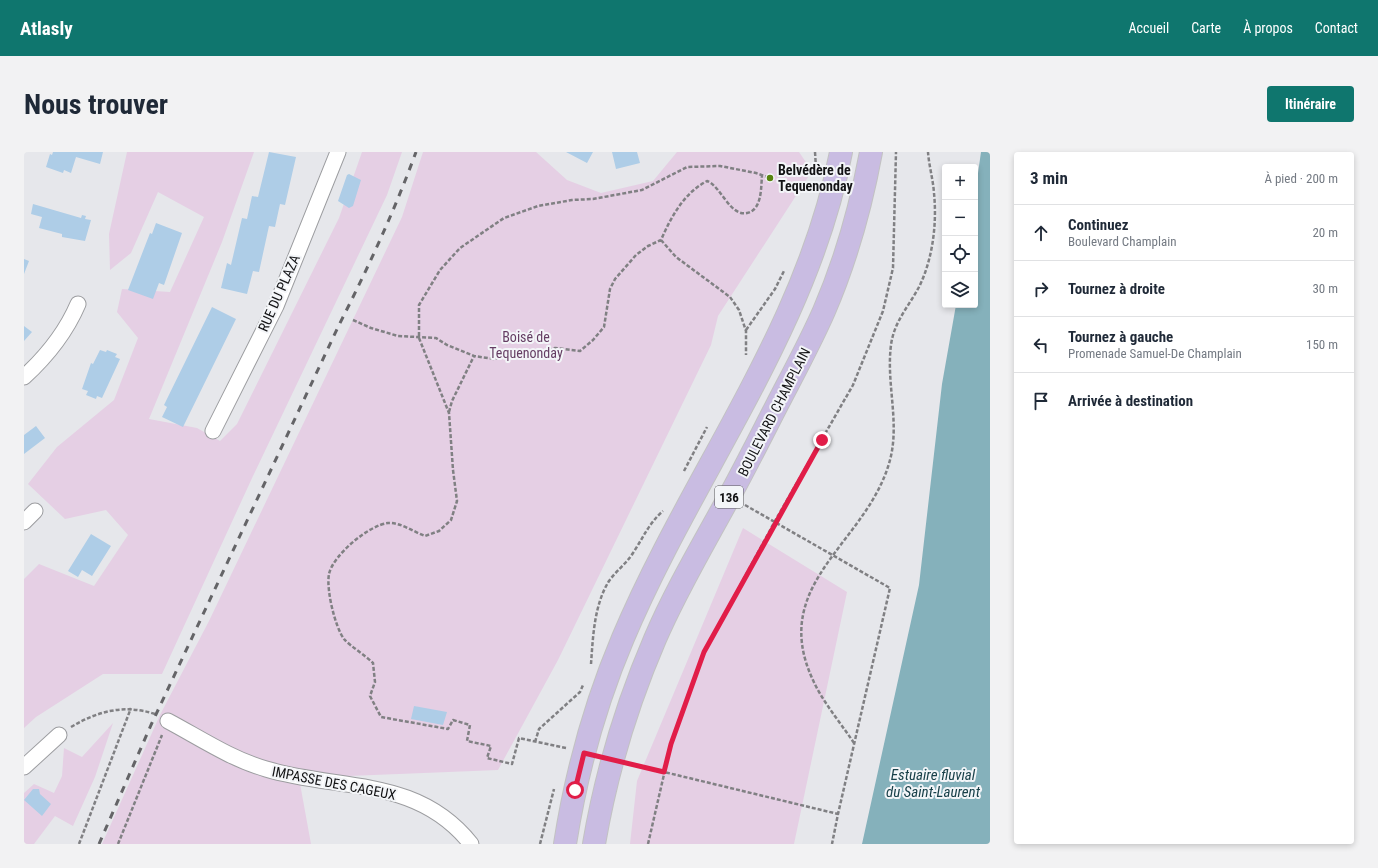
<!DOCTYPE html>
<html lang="fr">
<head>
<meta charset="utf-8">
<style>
  :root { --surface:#fff; --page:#f2f2f3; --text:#1f2937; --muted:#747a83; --line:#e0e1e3; --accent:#0f766e }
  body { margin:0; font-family:"Roboto Condensed",sans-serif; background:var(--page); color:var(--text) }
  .controls { position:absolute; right:12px; top:12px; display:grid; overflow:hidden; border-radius:4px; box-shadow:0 2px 6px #0003 }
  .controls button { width:36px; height:36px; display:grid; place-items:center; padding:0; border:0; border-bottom:1px solid var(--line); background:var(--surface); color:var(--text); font:20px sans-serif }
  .stop { position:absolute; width:12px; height:12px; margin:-9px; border:3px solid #e11d48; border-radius:50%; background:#fff }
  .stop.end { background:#e11d48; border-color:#fff; box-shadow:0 1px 4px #0008 }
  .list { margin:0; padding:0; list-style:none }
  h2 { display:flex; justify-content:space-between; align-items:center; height:52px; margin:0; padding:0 16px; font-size:17px }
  h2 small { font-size:13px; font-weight:400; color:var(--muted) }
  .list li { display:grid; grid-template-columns:26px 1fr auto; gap:12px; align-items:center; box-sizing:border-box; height:56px; padding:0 16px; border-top:1px solid var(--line) }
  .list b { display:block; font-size:15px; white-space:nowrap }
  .list p { margin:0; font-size:13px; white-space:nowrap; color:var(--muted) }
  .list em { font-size:13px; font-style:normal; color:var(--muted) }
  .icon { flex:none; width:22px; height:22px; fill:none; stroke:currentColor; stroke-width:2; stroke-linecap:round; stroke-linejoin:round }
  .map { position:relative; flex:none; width:966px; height:692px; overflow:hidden; border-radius:4px }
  header { display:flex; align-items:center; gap:24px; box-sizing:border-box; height:56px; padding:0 20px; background:var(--accent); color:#fff }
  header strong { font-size:19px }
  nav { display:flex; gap:22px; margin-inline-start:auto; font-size:14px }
  .intro { display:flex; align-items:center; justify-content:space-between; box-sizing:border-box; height:96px; padding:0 24px }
  h1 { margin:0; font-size:28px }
  .button { padding:10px 18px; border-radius:4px; background:var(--accent); color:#fff; font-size:14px; font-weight:700 }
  main { display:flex; gap:24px; padding:0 24px }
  aside { flex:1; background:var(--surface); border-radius:4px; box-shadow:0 2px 6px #0003 }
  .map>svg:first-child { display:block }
  .green { fill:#e5cfe4 }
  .water { fill:#85b1bb }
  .building { fill:#aecde7 }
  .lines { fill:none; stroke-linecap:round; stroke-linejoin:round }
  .street-casing { stroke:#9c9da0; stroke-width:17 }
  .primary-casing { stroke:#c2c2c2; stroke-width:24 }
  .path { stroke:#808083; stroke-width:2.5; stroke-dasharray:4 2; stroke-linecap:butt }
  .street { stroke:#fff; stroke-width:15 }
  .primary { stroke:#c9bce2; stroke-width:22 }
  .rail { stroke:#646467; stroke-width:3; stroke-dasharray:7 7; stroke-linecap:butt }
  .route { stroke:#e11d48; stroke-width:5 }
  .poi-dot { fill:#58840f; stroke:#f3f5f8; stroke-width:1.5 }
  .labels { text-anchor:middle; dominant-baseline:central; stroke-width:4; stroke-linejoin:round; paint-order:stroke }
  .shield { fill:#f3f5f8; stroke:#565759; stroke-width:1 }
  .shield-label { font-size:13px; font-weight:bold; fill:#131315 }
  .poi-label { font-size:14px; font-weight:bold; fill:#131315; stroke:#f3f5f8; text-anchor:start }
  .street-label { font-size:14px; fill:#131315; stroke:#f3f5f8 }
  .park-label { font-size:14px; fill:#653d63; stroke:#f3f5f8 }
  .water-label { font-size:15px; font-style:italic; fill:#184049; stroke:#f3f5f8 }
</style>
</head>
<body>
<header>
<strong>Atlasly</strong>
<nav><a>Accueil</a><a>Carte</a><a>À propos</a><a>Contact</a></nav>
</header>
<div class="intro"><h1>Nous trouver</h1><a class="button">Itinéraire</a></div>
<main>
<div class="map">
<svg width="966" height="692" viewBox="0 0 966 692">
  <rect width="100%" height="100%" fill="#e6e7eb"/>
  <path class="green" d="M103,0H230L198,90L125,267L173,276L196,289L213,272L315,66L338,0H378L363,43L229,324L138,522H79L12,565L0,576V427L15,412L70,434L104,383L82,358L41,367L4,332L33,295L90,248L114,186L93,160L98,137L146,140L180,65L134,40L107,101L86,118L85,82Z
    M399,0H512L543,28L577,41L629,29L653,0H775L788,19L694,164L687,193L534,508L474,618L275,626L287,692H78L136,563L185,469L378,65Z
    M719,376L823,440L770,692H606L613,629Z
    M89,571L71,625L49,674L31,664L10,692H0V641L10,632L30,641L38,624L40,596L58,605Z"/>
  <path class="water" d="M957,0H966V692H838L895,433L918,232L932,153H951V42Z"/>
  <path class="building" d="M29,0H79L76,12L52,5L47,21L40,18L39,21L22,15L26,2L28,3Z
    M245,0L272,5L261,53L256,52L251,75L245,74L235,120L229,119L223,142L197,136L203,111L207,113L218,66L223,67L228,44L234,45Z
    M542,0H569L563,11Z
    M588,0H613L616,11L592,17Z
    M325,22L337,28L329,54L325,56L314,49L323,23Z
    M9,52L57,66L58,63L62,64L61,67L67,68L61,89L38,85V82L15,76L18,65L7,62Z
    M132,71L158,81L140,133L135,131L129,147L104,138L126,81L128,82Z
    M0,107L5,109L0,122Z
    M188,155L212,167L159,275L138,265L143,255L140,253Z
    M0,174L8,180L0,189Z
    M76,198L82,200L83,198L93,202L91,205L96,207L78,246L73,244L72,247L62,243L64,239L58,237L67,211L69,212Z
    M12,274L21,286L0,302V283Z
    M67,382L87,394L68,424L58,418L54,425L44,419Z
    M390,554L423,560L419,573L387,567Z
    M9,637H15L16,642L27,652L18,664L0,648Z"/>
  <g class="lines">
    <g class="street-casing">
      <path id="street" d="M0,225C23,204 42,180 54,152
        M189,279L252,154L314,0
        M0,370L11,359
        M144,569C176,586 207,607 242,617C316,639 393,624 447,692
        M0,615L35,583"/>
    </g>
    <g class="primary-casing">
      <path id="primary" d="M541,692C552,622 571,552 599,486C668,322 783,178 817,0
        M570,692C582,622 603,552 631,487C652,438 679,393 704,347C721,316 737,284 753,253C769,222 786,191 800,159C822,108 837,54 847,0"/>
    </g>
    <path class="path" d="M791,0L792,16
      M637,88L652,105L706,145L715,158L722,179V203
      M329,168L347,176L374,184L412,186L423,193L450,204L470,207L488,203L502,205L531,196L556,199L569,188L580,175L586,137L591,127L612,103L624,94L637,88C647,65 660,41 683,29C697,34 706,65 723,61C738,58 737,36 738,23
      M722,178L751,137L760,119
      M425,260L428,249L450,204
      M660,319L683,275
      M721,353L866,436L814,662
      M567,512C569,485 570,453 585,429C592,419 602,412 609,401C619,386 625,371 639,359
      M47,575C74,559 100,552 131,562
      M511,590L515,577L556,540L559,533
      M830,591C816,570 798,549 788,526C745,430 844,391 866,308C876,270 862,232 867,193C870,169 886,153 896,133C909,105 913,71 910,41C909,27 905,14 904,0
      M542,596L495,586L488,612L463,606L467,594L443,589L446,573L429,568L424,577L357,565L346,544L351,530L349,511C341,503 326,494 320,487C311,475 302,437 305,422C309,403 345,373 364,371C376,370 390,380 401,384L415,379L427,368L433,349L429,318L425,261L395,186V153L416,118L436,96L480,66L514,54L548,48L569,47L618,38L663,15L696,14L732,21L746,26
      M607,612L814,662L808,692
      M55,692L107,556
      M94,692L138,583
      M516,692L530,637
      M624,692L647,592L680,500L751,369L829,233L859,159L869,116L872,0"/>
    <use href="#street" class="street"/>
    <use href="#primary" class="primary"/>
    <path class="rail" d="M75,692L127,573L315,173C344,116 370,60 392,0"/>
  </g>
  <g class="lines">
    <path class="route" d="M551,638L560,601L640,620L647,592L680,500L798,288"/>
  </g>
  <circle class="poi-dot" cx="746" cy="26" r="4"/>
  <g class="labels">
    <rect class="shield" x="691" y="334" width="28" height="22" rx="3"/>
    <g class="shield-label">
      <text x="705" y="345">136</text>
    </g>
    <g class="poi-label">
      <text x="754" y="18">Belvédère de<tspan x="754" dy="16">Tequenonday</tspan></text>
    </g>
    <g class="street-label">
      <text transform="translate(255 141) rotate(-66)">RUE DU PLAZA</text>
      <text transform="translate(750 260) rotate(-63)">BOULEVARD CHAMPLAIN</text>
      <text transform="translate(310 631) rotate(11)">IMPASSE DES CAGEUX</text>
    </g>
    <g class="park-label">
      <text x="502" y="185">Boisé de<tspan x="502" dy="16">Tequenonday</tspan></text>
    </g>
    <g class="water-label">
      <text x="909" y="623">Estuaire fluvial<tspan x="909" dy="17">du Saint-Laurent</tspan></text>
    </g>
  </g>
</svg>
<div class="controls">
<button>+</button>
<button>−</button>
<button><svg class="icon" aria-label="locate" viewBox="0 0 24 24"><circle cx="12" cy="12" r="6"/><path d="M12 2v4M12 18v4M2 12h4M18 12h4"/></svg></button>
<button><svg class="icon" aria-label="layers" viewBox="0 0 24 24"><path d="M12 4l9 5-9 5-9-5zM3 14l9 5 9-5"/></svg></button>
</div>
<div class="stop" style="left:551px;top:638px"></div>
<div class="stop end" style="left:798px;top:288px"></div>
</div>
<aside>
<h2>3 min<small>À pied · 200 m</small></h2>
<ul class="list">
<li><svg class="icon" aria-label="ahead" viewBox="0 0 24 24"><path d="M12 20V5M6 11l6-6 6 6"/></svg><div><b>Continuez</b><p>Boulevard Champlain</p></div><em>20 m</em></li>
<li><svg class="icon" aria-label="right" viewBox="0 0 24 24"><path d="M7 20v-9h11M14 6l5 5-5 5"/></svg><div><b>Tournez à droite</b></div><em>30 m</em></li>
<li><svg class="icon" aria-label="left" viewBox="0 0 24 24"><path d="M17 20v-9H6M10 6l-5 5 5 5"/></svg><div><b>Tournez à gauche</b><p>Promenade Samuel-De Champlain</p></div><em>150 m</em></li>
<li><svg class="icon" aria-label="arrive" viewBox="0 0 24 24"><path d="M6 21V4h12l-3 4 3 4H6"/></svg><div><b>Arrivée à destination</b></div></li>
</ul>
</aside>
</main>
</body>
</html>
